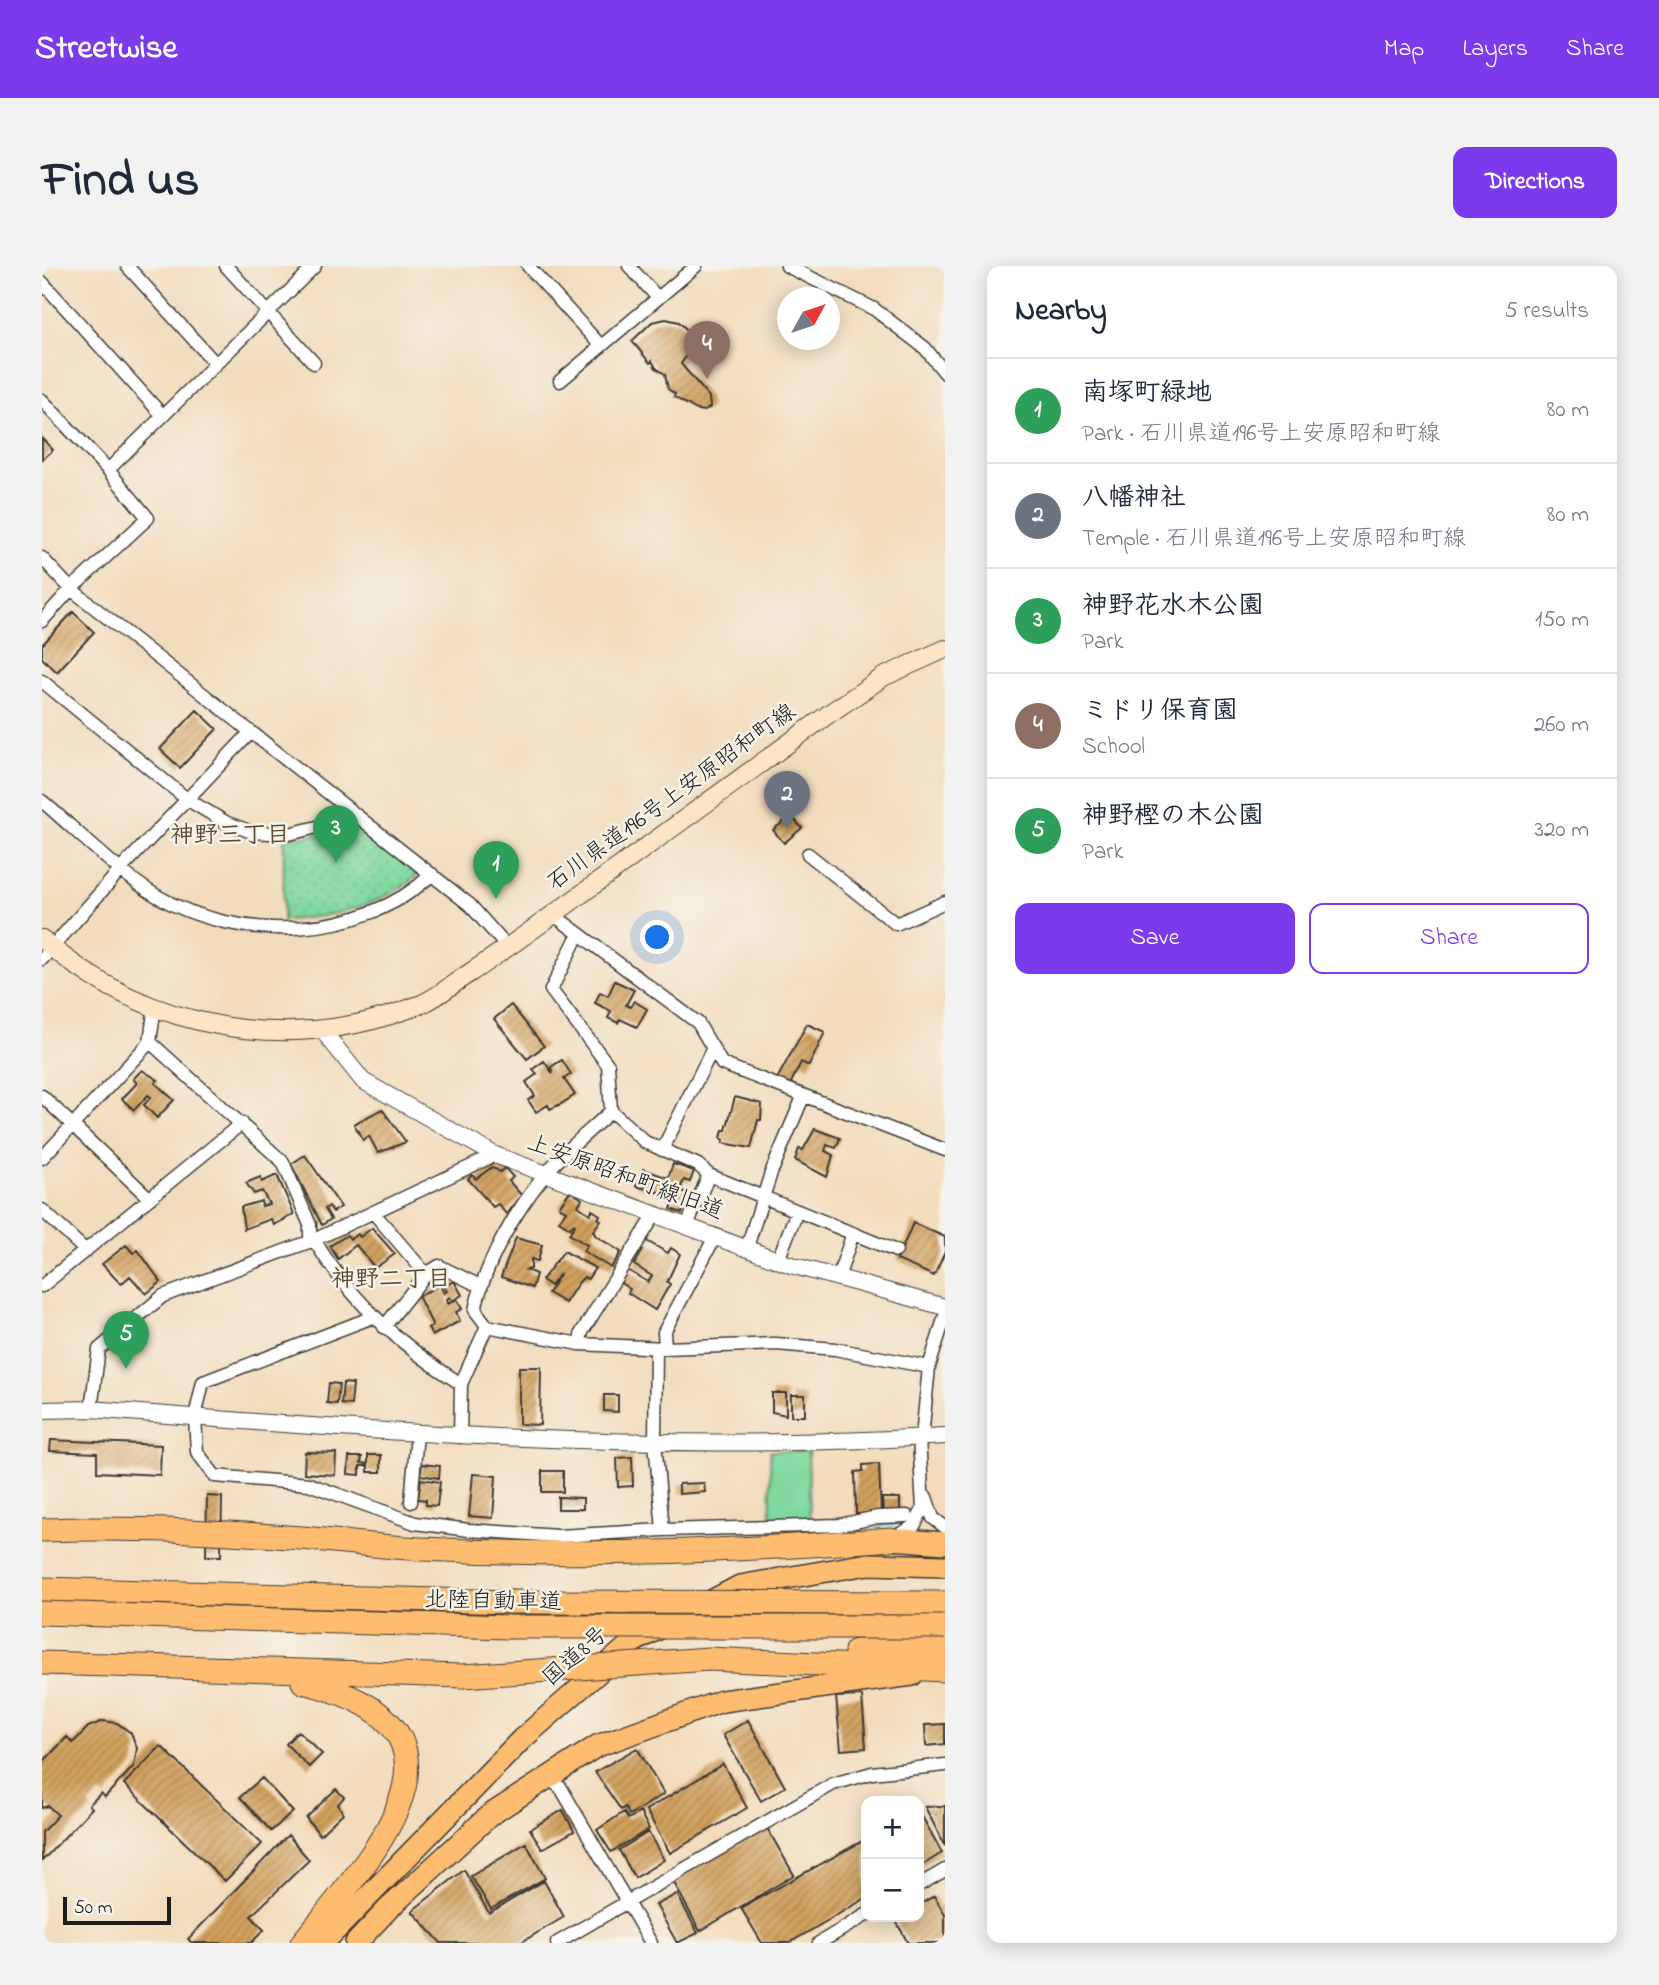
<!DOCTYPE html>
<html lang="en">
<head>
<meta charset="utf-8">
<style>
  :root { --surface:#fff; --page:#f2f2f3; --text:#1f2937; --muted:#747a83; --line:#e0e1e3; --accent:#7c3aed }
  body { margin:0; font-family:"Indie Flower","Klee One",sans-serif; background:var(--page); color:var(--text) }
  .controls { position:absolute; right:21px; bottom:21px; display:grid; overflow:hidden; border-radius:14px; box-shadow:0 4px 18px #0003 }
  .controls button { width:63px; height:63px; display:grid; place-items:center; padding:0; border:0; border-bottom:2px solid var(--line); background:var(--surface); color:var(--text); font:35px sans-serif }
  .compass { position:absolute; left:735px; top:21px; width:63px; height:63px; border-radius:50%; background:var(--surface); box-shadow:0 4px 18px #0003; rotate:50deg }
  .scale { position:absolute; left:21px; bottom:18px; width:108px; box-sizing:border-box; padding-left:7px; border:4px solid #1c1c1c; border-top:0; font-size:19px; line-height:24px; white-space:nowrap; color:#1c1c1c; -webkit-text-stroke:5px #f7f3e8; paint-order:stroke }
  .you { position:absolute; left:616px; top:672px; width:24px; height:24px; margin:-18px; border:5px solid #fff; border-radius:50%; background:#1a73e8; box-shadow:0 0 0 10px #1a73e833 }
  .badge { display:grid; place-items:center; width:46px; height:46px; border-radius:50%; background:var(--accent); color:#fff; font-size:23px; font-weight:700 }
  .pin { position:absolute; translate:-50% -58px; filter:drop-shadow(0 2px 4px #0008) }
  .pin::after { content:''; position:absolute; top:37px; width:24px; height:21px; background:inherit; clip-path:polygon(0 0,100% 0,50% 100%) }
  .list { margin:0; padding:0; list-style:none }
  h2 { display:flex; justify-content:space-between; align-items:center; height:91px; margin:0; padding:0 28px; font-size:30px }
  h2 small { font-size:23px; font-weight:400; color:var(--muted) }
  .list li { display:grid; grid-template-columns:46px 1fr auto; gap:21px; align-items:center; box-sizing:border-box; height:105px; padding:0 28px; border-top:2px solid var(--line) }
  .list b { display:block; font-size:26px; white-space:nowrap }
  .list p { margin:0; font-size:23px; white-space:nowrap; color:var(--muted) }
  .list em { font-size:23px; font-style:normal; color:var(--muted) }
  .actions { display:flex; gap:14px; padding:21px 28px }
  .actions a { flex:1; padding:16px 0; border:2px solid var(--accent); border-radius:14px; text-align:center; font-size:24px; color:var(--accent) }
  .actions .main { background:var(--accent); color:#fff }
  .map { position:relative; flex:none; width:903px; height:1677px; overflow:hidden; border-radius:14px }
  header { display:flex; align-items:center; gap:42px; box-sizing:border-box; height:98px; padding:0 35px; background:var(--accent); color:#fff }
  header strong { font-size:33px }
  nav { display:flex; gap:38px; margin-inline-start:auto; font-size:24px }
  .intro { display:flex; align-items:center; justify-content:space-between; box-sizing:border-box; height:168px; padding:0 42px }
  h1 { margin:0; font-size:49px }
  .button { padding:18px 32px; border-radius:14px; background:var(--accent); color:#fff; font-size:24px; font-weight:700 }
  main { display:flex; gap:42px; padding:0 42px }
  aside { flex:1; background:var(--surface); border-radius:14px; box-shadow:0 4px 18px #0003 }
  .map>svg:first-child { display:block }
  .green { fill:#7fd89e; stroke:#4e7a5d; stroke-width:2 }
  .park { fill:url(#park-dots); stroke:#4e7a5d; stroke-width:2 }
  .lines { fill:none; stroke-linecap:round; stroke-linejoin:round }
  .stream { stroke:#51becb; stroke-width:4.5 }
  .building { fill:url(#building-hatch) }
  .minor-casing { stroke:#3c3934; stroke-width:15 }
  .tertiary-casing { stroke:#3c3934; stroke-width:18 }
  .secondary-casing { stroke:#3c3934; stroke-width:20 }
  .trunk-casing { stroke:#3c3934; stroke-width:24 }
  .motorway-casing { stroke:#3c3934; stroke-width:25 }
  .minor { stroke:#fff; stroke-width:12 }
  .tertiary { stroke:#fff; stroke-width:16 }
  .secondary { stroke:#fee4c6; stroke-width:18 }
  .trunk { stroke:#fdbc70; stroke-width:21 }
  .motorway { stroke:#fdbc70; stroke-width:23 }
  .motorway-bridge-casing { stroke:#3c3934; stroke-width:25; stroke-linecap:butt }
  .motorway-bridge { stroke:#fdbc70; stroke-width:23 }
  .labels { text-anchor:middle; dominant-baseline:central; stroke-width:5; stroke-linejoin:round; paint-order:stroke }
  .street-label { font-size:23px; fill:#1c1c1c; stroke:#f7f3e8 }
  .neighbourhood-label { font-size:24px; font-weight:bold; fill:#5c4a33; stroke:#f7f3e8 }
</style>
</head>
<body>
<header>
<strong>Streetwise</strong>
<nav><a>Map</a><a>Layers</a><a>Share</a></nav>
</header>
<div class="intro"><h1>Find us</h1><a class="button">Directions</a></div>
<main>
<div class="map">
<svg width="903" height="1677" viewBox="0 0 903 1677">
  <defs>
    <pattern id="park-dots" width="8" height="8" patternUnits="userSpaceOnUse" patternTransform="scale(1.75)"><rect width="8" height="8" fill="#7fd89e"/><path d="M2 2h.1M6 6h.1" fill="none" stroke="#6db988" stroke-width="1.8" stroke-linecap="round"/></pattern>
    <pattern id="building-hatch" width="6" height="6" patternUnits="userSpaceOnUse" patternTransform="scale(1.75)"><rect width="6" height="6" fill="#d2a05d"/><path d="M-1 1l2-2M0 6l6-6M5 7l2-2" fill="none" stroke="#aa824c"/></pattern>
  </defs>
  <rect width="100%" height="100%" fill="#f7f3e8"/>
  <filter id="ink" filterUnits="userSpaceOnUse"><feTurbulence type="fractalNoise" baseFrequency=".0143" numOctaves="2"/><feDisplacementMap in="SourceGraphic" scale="14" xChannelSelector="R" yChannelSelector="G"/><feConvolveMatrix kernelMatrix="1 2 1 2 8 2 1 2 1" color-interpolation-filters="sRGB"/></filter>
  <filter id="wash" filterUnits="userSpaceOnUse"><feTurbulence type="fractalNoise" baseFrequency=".00686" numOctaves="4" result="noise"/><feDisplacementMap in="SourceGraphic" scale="28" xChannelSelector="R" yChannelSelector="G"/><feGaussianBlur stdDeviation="1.57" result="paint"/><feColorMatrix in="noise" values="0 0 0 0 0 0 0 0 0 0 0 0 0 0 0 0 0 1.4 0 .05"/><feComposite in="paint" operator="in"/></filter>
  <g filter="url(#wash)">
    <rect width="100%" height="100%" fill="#f2dcbd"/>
    <path class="green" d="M728,1185H766L768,1255L729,1254Z"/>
    <path class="park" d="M310,557L372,603L374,611C335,641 289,652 241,654L242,573L276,568Z"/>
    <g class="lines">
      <path class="stream" d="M822,1260L853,1257
        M781,1266L810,1263"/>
    </g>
    <g id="blocks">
      <path class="building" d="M624,53L637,56L646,65L649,82L639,98L667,131L668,141L663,145L655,144L632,131L633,128L626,123L623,108L614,102L610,95L608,97L590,75L610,56Z
        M0,172L11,184L0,194Z
        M31,346L52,366L15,406L0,392V379Z
        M155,444L175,463L138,502L118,483Z
        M749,550L760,562L742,577L731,564Z
        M573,715L592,724L584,739L588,741L592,735L605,743L595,761L578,753L576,757L566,752L569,745L553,737L558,726L566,730Z
        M469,739L502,780L485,793L452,753Z
        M765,758L783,766L767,800L759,796L748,819L735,813Z
        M520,794L529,808L522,813L533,829L519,838L508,843L506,839L494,846L486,834L493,830L484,816L495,808L491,803L502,795L511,808L509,801Z
        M100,804L116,814L113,817L132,834L115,852L102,839L109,831L106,829L92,844L80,833L95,817L91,813Z
        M693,831L720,838L719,854H716L709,882L681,877L682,874L679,872L681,864H684Z
        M340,843L364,876L336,887L327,870L321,874L312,858Z
        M773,863L798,872L794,882L785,879L783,885L791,889L785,911L753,894L757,883L761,884Z
        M263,889L299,941L291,946L287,940L283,943L289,953L280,959L249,898Z
        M631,898L652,905L648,916L642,914L638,924L647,928L640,947L629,943L634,931L594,920L601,903L626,912Z
        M450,901L458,906L463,902L471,911L467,915L480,930L464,948L456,938L451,941L426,913L430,909L434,913Z
        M235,909L252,948L232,959L229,953L202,963L199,941L219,935L220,940L227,938L220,925L212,928L204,917L218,911L220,916Z
        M528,925L540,933L536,940L548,948L550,944L558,949L556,953L559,954L551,965L554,970L579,986L569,1002L541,985L545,979L527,968L533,959L531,958L528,962L517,955L524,945L517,941Z
        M871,957L903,971V986L892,1010L855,994Z
        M330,962L353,988L333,1002L314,979L296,993L288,980L305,969L308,973L316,968L318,971Z
        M474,972L500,979L496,995L489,993V1003L484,1004L494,1008L490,1022L459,1011Z
        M601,973L626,987L629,982L638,988L625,1016L628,1018L613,1044L586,1027L588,1023L577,1016L585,1004L606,1016L610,1010L592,999L601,984L596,981Z
        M84,979L91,987L96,984L119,1016L104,1028L88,1010L79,1018L60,998Z
        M522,985L553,1002L546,1013L542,1011L537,1016L523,1037L506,1027L519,1007L508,1020L500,1014Z
        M412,1015L420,1029L410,1035L408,1031L405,1033L406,1038L415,1033L420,1043L414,1046L418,1055L390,1070L386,1062L391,1060L376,1030L398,1019L402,1027L405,1025L402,1021Z
        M477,1101H499L498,1159L477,1158Z
        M287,1117L297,1118L295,1138L285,1137Z
        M301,1117L311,1118L309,1139L299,1138Z
        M730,1127H744V1149L730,1146Z
        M562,1129H576V1146L562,1145Z
        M749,1129H763V1150H749Z
        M9,1174L119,1179L118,1209L55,1206V1187L8,1185Z
        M263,1186L294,1187L293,1209L262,1207Z
        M326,1189H339V1206H326V1200H318V1209L306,1208L307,1191H320L319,1197L326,1198Z
        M590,1191L591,1220L576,1221L575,1192Z
        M380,1198L398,1200L397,1212L378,1209Z
        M837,1198L839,1247L814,1248L813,1206L821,1205V1199Z
        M500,1205H521V1226H500Z
        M431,1208L454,1210L451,1252L427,1250Z
        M379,1213L398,1216L395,1240L384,1239V1234L376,1233Z
        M662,1217L663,1226L637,1228V1218Z
        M165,1230L180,1231L179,1290H164Z
        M516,1231L541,1232V1243H516Z
        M840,1232H858V1246H841Z
        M820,1430L824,1482L799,1484L794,1431Z
        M706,1454L743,1521L719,1535L681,1469Z
        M61,1455L75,1457L89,1467L95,1482L92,1500L63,1531L59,1527L47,1539L50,1542L0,1595V1566L16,1549L6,1540L0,1542V1497L25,1471L31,1477L46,1461Z
        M903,1458V1478L884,1480L883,1459Z
        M256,1465L280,1488L267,1501L244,1478Z
        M119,1480L220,1578L183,1615L82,1518Z
        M595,1482L622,1528L587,1549L583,1541L579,1544L553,1506Z
        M681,1498L705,1542L628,1587L604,1544Z
        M220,1512L251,1546L229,1565L198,1531Z
        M294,1523L302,1531L296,1538L301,1547L278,1569L264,1552Z
        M903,1540V1580L883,1541Z
        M521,1544L532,1565L500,1583L488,1563Z
        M877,1545L900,1587L877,1601Z
        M582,1546L586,1553L598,1546L607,1563L569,1586L555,1564Z
        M725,1562L752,1609L658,1665L631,1615Z
        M606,1566L622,1594L593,1612L577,1584Z
        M246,1569L267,1594L209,1650L222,1664L209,1677H150L146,1673Z
        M824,1573V1632L747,1677H720L699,1642Z
        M484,1577L503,1612L449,1643L429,1610Z
        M422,1604L447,1647L502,1615L522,1651L478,1677H399L370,1645Z
        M635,1628L656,1667L635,1677L614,1639Z
        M892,1630L903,1649V1677H866L853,1653L877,1651V1639Z"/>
    </g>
  </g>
  <g filter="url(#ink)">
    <use href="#blocks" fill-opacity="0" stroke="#3c3934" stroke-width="2"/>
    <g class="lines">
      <g class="minor-casing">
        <path id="minor" d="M85,0L174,98
          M184,0L272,97
          M486,0L559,80
          M587,0L616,32
          M745,0L832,43L883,82L903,107
          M0,16L121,150
          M518,115L654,0
          M0,134L66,204L273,0
          M0,292L29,323L209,466L80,602L0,693
          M0,355L29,323L106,252L66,204
          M0,415L146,534L185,557L210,566L247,568L299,555L309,545
          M209,466L428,639L466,682
          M0,535C33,563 79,609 115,630C195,677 321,675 390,608
          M766,588L854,658L903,636
          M512,649L656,757L680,798L903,884
          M536,669L509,724L566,799L569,845L603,876L656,899L667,909L854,985
          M108,776L241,896L268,959V976
          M0,830L107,932
          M620,884L671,782
          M0,892L108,776L113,739
          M0,944L44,985
          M331,946L384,1008L397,1000L438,1020
          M645,959L667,909
          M272,974C310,1036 359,1080 419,1118
          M705,981L729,907L761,831
          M736,994L755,945
          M796,1012L811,967
          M0,1020L200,857
          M331,1051L161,1116L153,1151L155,1186L173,1210L267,1218L373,1257L427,1264L516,1270L621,1264
          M445,1060L433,1044C443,997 472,947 502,910C521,886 547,866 569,845
          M342,1061L384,1008
          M537,1078L540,1066L614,947
          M614,1082L613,1176L621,1264L797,1259L836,1251L865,1250
          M623,1082L622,1066L674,969
          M49,1143L57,1083L121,1030L272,974L453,889
          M418,1171L419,1118L445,1060L537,1078L623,1082L734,1078L793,1083L887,1101
          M880,1171L887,1101L903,1050
          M884,1231L891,1252L903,1261
          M369,1236L375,1168
          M853,1271L872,1260L881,1243L877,1171
          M504,1511L519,1522L585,1636L791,1518L830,1507L903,1499
          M877,1619L903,1604
          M515,1677L585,1636L609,1677
          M777,1677L824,1649"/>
      </g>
      <g class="tertiary-casing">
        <path id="tertiary" d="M281,765L321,815L453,889L749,999L903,1041
          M0,1144L49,1143C333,1166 618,1188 903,1170"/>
      </g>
      <g class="secondary-casing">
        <path id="secondary" d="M0,673C106,766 251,791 382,737C397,730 412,717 426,708C471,679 513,647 556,616C633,560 710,503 788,447L841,411L903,383"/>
      </g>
      <g class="trunk-casing">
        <path id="trunk" d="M849,1273L903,1277
          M281,1677L480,1473L591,1376L698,1320L826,1298L903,1300
          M314,1677L346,1643L448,1549L555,1480L680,1435L870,1409"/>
      </g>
      <g class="motorway-casing">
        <path id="motorway" d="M0,1264C86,1261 173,1265 259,1272C299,1275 339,1281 380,1283C537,1291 693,1286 849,1273
          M0,1323L469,1336
          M0,1347L466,1361
          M814,1385L903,1383
          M667,1393L903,1404
          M0,1397L421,1410
          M260,1677C333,1587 453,1461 261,1416"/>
      </g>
      <use href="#minor" class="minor"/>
      <use href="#tertiary" class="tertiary"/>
      <use href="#secondary" class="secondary"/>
      <use href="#trunk" class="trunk"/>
      <use href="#motorway" class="motorway"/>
      <g class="motorway-bridge-casing">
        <path id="motorway-bridge" d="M469,1336L903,1337
          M466,1361H903
          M421,1410L667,1393"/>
      </g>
      <use href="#motorway-bridge" class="motorway-bridge"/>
    </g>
  </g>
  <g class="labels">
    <g class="street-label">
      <text transform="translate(630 532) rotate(-36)">石川県道196号上安原昭和町線</text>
      <text transform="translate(583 912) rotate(20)">上安原昭和町線旧道</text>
      <text transform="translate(451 1336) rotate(1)">北陸自動車道</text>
      <text transform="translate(534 1391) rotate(-41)">国道8号</text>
    </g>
    <g class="neighbourhood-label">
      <text x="188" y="570">神野三丁目</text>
      <text x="349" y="1014">神野二丁目</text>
    </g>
  </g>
</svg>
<div class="controls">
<button>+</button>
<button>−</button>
</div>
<svg class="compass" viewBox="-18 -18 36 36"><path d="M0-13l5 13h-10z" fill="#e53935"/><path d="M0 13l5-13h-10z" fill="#747a83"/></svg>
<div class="scale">50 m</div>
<div class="you"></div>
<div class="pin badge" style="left:454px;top:633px;background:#2e9e5b">1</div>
<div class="pin badge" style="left:745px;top:563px;background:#6b7280">2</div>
<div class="pin badge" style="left:294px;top:597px;background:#2e9e5b">3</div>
<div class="pin badge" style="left:665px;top:113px;background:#8d6e63">4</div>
<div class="pin badge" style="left:84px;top:1103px;background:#2e9e5b">5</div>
</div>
<aside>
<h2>Nearby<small>5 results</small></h2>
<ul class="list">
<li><span class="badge" style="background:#2e9e5b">1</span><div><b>南塚町緑地</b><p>Park · 石川県道196号上安原昭和町線</p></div><em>80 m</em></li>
<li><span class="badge" style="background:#6b7280">2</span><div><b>八幡神社</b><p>Temple · 石川県道196号上安原昭和町線</p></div><em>80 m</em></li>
<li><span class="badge" style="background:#2e9e5b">3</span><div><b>神野花水木公園</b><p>Park</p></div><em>150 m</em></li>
<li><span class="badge" style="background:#8d6e63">4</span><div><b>ミドリ保育園</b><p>School</p></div><em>260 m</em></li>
<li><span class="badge" style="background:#2e9e5b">5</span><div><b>神野樫の木公園</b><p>Park</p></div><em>320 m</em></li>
</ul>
<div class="actions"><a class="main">Save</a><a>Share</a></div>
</aside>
</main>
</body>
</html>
